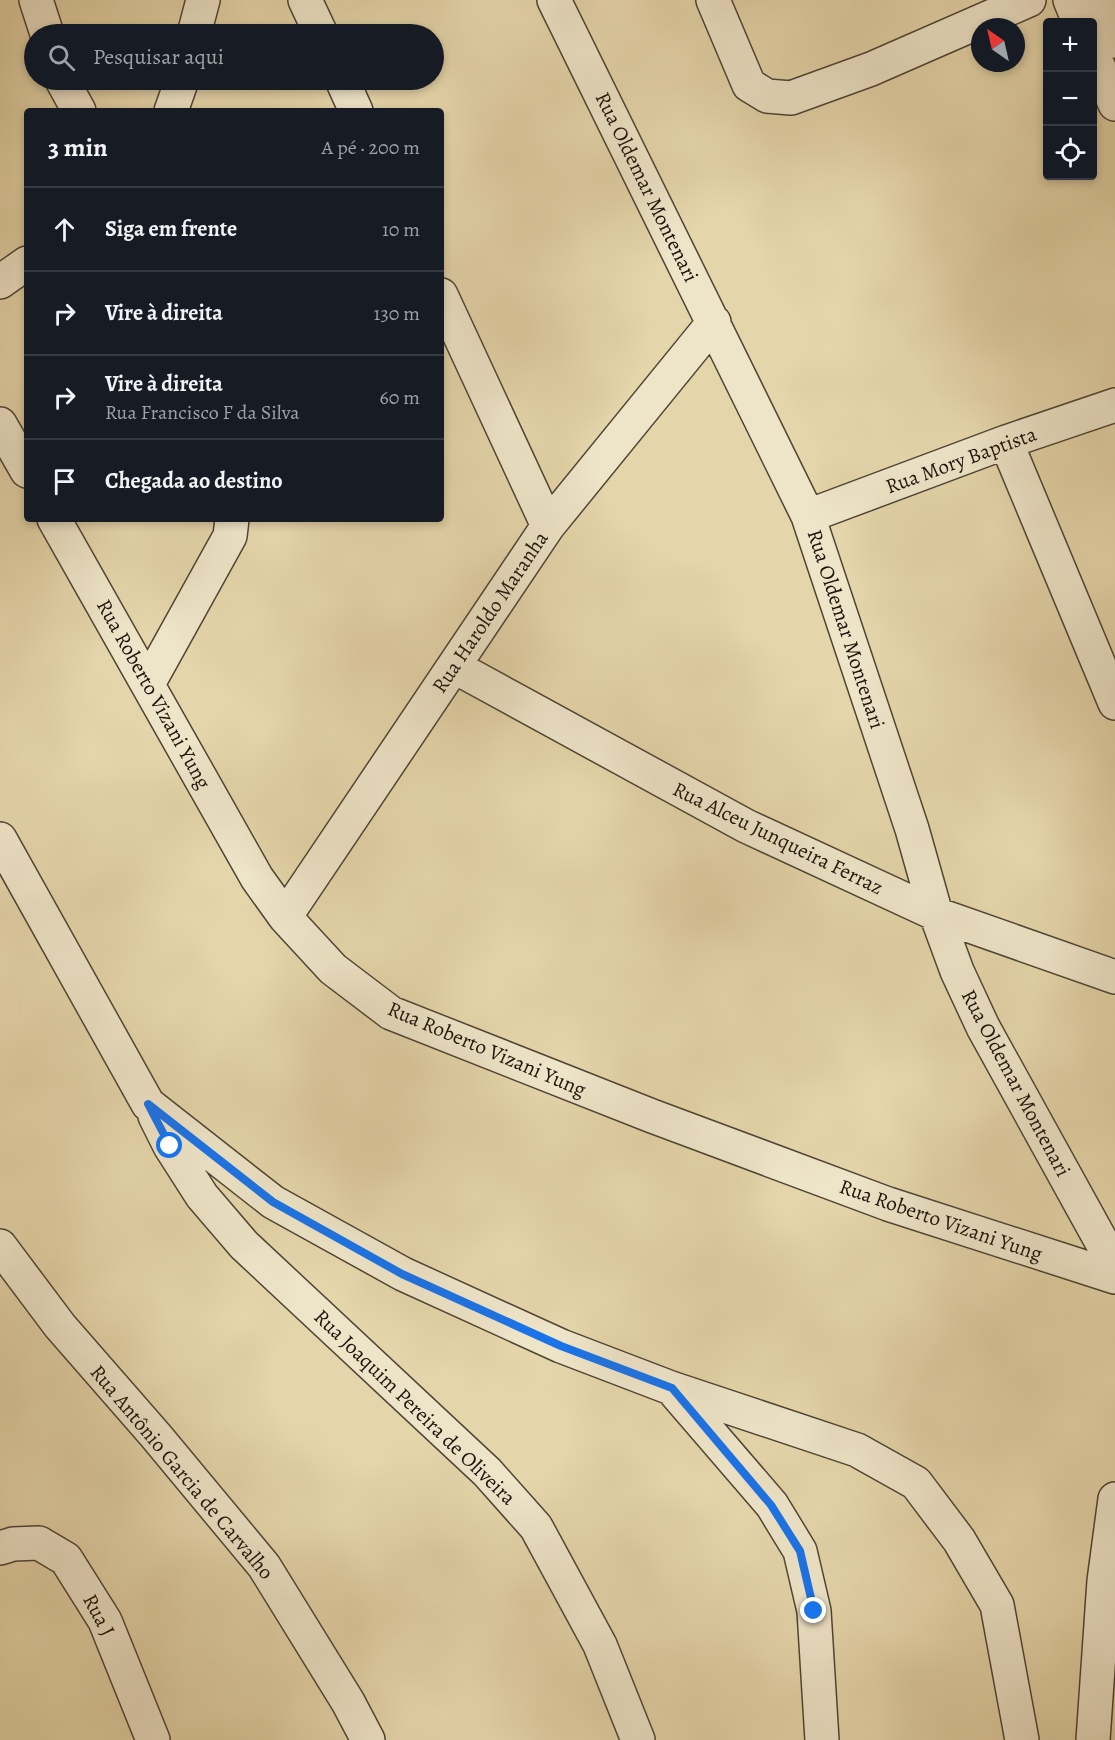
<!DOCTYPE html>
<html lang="pt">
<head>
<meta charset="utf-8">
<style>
  :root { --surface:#171b24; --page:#20242c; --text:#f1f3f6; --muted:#9ea1a6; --line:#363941 }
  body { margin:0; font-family:Alegreya,serif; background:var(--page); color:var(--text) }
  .controls { position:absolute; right:18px; top:18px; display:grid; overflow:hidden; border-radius:6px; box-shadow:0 3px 9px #0003 }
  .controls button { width:54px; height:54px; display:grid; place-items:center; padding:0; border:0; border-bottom:2px solid var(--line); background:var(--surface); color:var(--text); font:30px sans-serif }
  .compass { position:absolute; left:971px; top:18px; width:54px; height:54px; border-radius:50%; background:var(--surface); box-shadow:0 3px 9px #0003; rotate:326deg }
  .stop { position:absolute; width:18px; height:18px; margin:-14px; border:4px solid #1a73e8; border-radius:50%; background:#fff }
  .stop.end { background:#1a73e8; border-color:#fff; box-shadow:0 2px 6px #0008 }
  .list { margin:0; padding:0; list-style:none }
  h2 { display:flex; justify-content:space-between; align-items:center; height:78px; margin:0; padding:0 24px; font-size:26px }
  h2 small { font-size:20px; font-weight:400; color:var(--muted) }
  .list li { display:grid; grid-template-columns:39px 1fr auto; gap:18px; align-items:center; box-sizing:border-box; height:84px; padding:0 24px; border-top:2px solid var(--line) }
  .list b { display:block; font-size:22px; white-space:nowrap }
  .list p { margin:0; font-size:20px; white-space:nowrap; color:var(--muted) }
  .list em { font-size:20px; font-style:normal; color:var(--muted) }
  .icon { flex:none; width:33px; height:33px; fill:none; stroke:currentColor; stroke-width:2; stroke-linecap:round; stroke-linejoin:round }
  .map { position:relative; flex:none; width:1115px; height:1740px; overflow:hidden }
  .search { position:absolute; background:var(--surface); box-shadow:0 3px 9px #0003; left:24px; top:24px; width:420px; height:66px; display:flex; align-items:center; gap:15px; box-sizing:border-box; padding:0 21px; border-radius:33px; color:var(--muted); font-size:22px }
  .panel { position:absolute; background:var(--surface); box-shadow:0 3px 9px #0003; left:24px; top:108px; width:420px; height:414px; border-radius:6px }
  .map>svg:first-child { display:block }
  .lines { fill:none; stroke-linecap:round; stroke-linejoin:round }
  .minor-casing { stroke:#4e4534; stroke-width:36 }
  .minor { stroke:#eee4c8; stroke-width:33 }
  .route { stroke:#1a73e8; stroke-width:8 }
  .labels { text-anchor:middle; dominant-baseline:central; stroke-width:4.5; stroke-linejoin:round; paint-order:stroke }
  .street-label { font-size:21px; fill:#1c150c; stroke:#eee4c8 }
</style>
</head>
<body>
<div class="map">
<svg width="1115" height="1740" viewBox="0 0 1115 1740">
  <rect width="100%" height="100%" fill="#e5d5aa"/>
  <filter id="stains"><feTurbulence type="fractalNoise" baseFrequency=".00333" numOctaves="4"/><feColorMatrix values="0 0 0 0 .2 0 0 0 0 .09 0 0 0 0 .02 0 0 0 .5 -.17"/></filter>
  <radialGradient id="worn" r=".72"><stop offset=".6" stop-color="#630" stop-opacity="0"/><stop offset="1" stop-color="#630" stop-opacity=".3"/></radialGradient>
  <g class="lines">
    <g class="minor-casing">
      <path id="minor" d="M36,0L47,34
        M305,0L321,34
        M554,0L808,516L912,829L936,914L957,971L983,1027L1115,1266
        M713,0L749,85L767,96L791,98L871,69L1029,0
        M1070,0L1079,22
        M1097,0L1115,41
        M194,34L203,0
        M1092,52L1115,104
        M62,80L79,111
        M342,80L356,111
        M171,111L182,80
        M0,282L27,263
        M441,295L548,526
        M0,424L27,471
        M1006,442L1115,703
        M808,516L1006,442L1115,405
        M54,519L257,878L285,917L333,969L391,1013L652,1116L888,1204L1115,1277
        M455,667L746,826L936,914L1115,977
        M148,684L230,536L232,519
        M0,839L148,1104L273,1202L403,1274L561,1346L671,1388L857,1450L916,1483L959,1540L997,1605L1022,1740
        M285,917L548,526L714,322
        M155,1116L170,1146L202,1196L244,1245L487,1472L536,1527L600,1645L638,1740
        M0,1246L60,1326L156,1436L264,1566L348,1702L368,1740
        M673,1390L772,1505L800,1551L814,1611L822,1740
        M0,1548L13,1544L39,1543L66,1559L105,1621L153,1740
        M1093,1740L1104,1581L1115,1499"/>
    </g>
    <use href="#minor" class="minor"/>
  </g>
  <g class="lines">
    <path class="route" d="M170,1146L148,1104L273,1202L402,1274L561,1346L672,1388L771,1505L800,1551L814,1611"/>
  </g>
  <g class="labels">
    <g class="street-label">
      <text transform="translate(647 187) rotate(64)">Rua Oldemar Montenari</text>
      <text transform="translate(961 460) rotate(-20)">Rua Mory Baptista</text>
      <text transform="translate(490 612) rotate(-56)">Rua Haroldo Maranha</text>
      <text transform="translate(846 629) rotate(72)">Rua Oldemar Montenari</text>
      <text transform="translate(154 694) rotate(61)">Rua Roberto Vizani Yung</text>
      <text transform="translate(778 838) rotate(26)">Rua Alceu Junqueira Ferraz</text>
      <text transform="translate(487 1049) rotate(23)">Rua Roberto Vizani Yung</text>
      <text transform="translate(1016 1083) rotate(62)">Rua Oldemar Montenari</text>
      <text transform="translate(941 1220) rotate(19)">Rua Roberto Vizani Yung</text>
      <text transform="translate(415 1407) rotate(44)">Rua Joaquim Pereira de Oliveira</text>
      <text transform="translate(182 1472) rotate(50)">Rua Antônio Garcia de Carvalho</text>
      <text transform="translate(99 1615) rotate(62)">Rua J</text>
    </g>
  </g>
  <rect width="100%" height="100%" filter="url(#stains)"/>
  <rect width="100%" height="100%" fill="url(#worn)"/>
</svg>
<div class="controls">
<button>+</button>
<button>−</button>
<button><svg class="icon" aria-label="locate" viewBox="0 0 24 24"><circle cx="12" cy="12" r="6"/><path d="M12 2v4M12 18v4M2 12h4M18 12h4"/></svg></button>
</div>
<svg class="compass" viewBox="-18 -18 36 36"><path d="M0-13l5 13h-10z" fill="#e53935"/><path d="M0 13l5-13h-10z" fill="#9ea1a6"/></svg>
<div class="stop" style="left:170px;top:1146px"></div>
<div class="stop end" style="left:814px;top:1611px"></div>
<div class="search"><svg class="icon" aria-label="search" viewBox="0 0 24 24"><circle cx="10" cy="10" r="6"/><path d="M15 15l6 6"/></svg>Pesquisar aqui</div>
<section class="panel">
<h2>3 min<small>A pé · 200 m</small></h2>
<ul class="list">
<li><svg class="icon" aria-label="ahead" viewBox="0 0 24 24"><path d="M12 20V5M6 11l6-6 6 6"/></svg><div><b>Siga em frente</b></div><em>10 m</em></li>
<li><svg class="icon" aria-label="right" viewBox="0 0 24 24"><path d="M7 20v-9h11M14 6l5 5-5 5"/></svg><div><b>Vire à direita</b></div><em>130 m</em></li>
<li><svg class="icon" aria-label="right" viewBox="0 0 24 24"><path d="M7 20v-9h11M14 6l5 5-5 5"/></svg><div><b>Vire à direita</b><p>Rua Francisco F da Silva</p></div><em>60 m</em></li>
<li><svg class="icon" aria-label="arrive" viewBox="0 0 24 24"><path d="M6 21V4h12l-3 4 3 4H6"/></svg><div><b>Chegada ao destino</b></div></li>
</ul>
</section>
</div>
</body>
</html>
